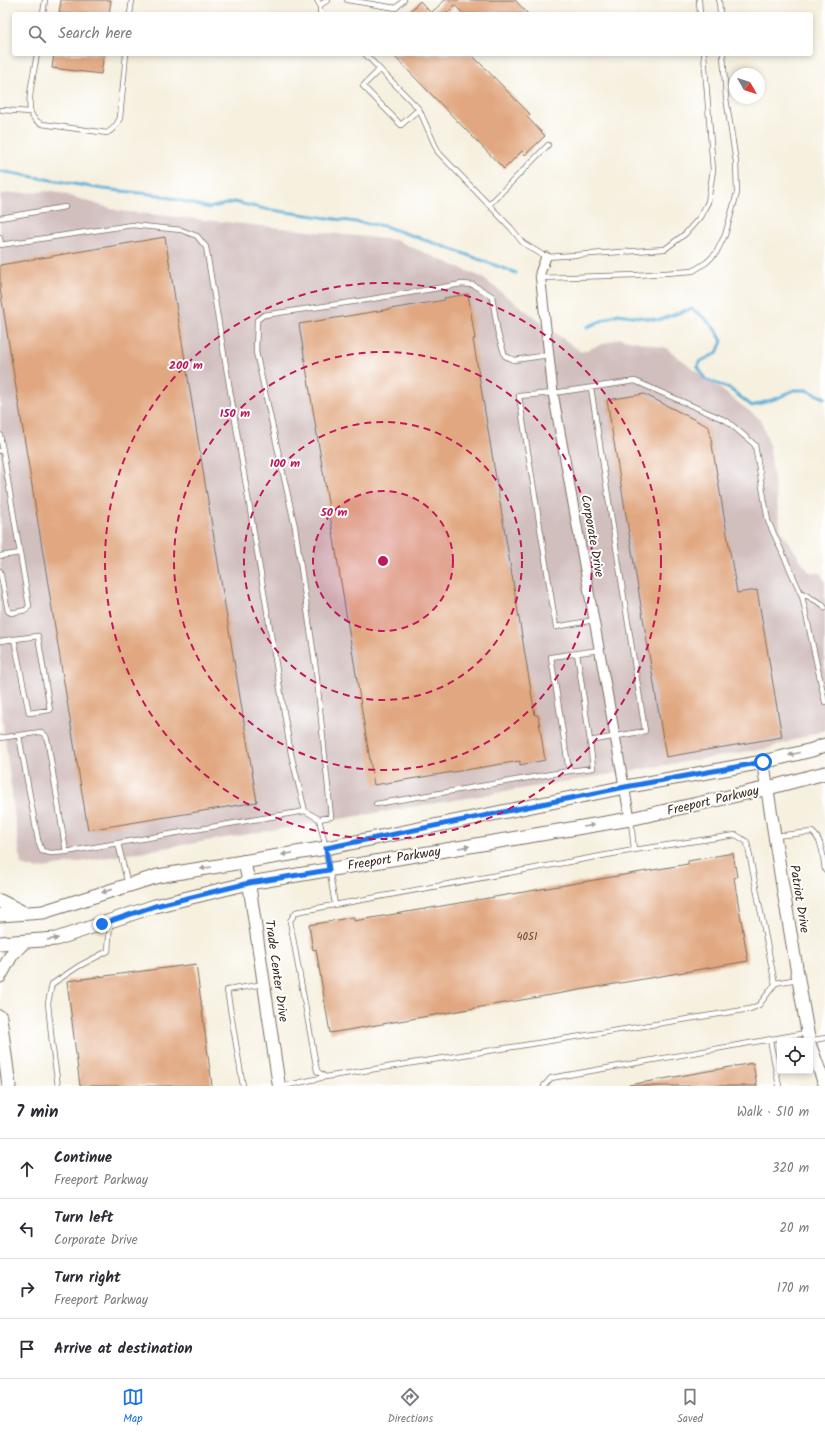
<!DOCTYPE html>
<html lang="en">
<head>
<meta charset="utf-8">
<style>
  :root { --surface:#fff; --page:#f7f7f7; --text:#2b2b33; --muted:#7c7c81; --line:#e1e1e2; --accent:#1a73e8 }
  body { margin:0; font-family:Kalam,sans-serif; background:var(--page); color:var(--text) }
  .controls { position:absolute; right:12px; bottom:12px; display:grid; overflow:hidden; border-radius:4px; box-shadow:0 2px 6px #0003 }
  .controls button { width:36px; height:36px; display:grid; place-items:center; padding:0; border:0; border-bottom:1px solid var(--line); background:var(--surface); color:var(--text); font:20px sans-serif }
  .compass { position:absolute; left:729px; top:68px; width:36px; height:36px; border-radius:50%; background:var(--surface); box-shadow:0 2px 6px #0003; rotate:129deg }
  .stop { position:absolute; width:12px; height:12px; margin:-9px; border:3px solid #1a73e8; border-radius:50%; background:#fff }
  .stop.end { background:#1a73e8; border-color:#fff; box-shadow:0 1px 4px #0008 }
  .list { margin:0; padding:0; list-style:none }
  h2 { display:flex; justify-content:space-between; align-items:center; height:52px; margin:0; padding:0 16px; font-size:17px }
  h2 small { font-size:13px; font-weight:400; color:var(--muted) }
  .list li { display:grid; grid-template-columns:26px 1fr auto; gap:12px; align-items:center; box-sizing:border-box; height:60px; padding:0 16px; border-top:1px solid var(--line) }
  .list b { display:block; font-size:15px; white-space:nowrap }
  .list p { margin:0; font-size:13px; white-space:nowrap; color:var(--muted) }
  .list em { font-size:13px; font-style:normal; color:var(--muted) }
  .icon { flex:none; width:22px; height:22px; fill:none; stroke:currentColor; stroke-width:2; stroke-linecap:round; stroke-linejoin:round }
  .map { position:relative; flex:none; width:825px; height:1086px; overflow:hidden }
  .search { position:absolute; background:var(--surface); box-shadow:0 2px 6px #0003; left:12px; right:12px; top:12px; height:44px; display:flex; align-items:center; gap:10px; box-sizing:border-box; padding:0 14px; border-radius:4px; color:var(--muted); font-size:15px }
  .sheet { height:292px; background:var(--surface) }
  nav { display:flex; justify-content:space-around; align-items:center; box-sizing:border-box; height:56px; border-top:1px solid var(--line); background:var(--surface); font-size:11px; color:var(--muted) }
  nav a { display:grid; justify-items:center; gap:2px }
  nav .on { color:var(--accent) }
  .map>svg:first-child { display:block }
  .industrial { fill:#d1bfbe }
  .lines { fill:none; stroke-linecap:round; stroke-linejoin:round }
  .stream { stroke:#5bafd7; stroke-width:3 }
  .building { fill:#e1a780 }
  .service-casing { stroke:#7c6f62; stroke-width:6 }
  .minor-casing { stroke:#7c6f62; stroke-width:11 }
  .tertiary-casing { stroke:#7c6f62; stroke-width:14 }
  .secondary-casing { stroke:#7c6f62; stroke-width:15 }
  .service { stroke:#fff; stroke-width:4.5 }
  .minor { stroke:#fff; stroke-width:9 }
  .tertiary { stroke:#fff; stroke-width:12 }
  .secondary { stroke:#fff; stroke-width:13 }
  .oneway { fill:#a79f9a }
  .route { stroke:#1a73e8; stroke-width:5 }
  .ring { fill:none; stroke:#c2185b; stroke-width:2; stroke-dasharray:7 5 }
  .labels { text-anchor:middle; dominant-baseline:central; stroke-width:4; stroke-linejoin:round; paint-order:stroke }
  .number-label { font-size:11px; fill:#644936 }
  .street-label { font-size:13px; fill:#3b2a1e; stroke:#fff }
  .centre { fill:#c2185b; stroke:#fff; stroke-width:2 }
  .ring-label { font-size:12px; text-anchor:middle; font-weight:bold; fill:#c2185b; stroke:#fff; stroke-width:4; stroke-linejoin:round; paint-order:stroke }
</style>
</head>
<body>
<div class="map">
<svg width="825" height="1086" viewBox="0 0 825 1086">
  <rect width="100%" height="100%" fill="#fff"/>
  <filter id="ink" filterUnits="userSpaceOnUse"><feTurbulence type="fractalNoise" baseFrequency=".025" numOctaves="2"/><feDisplacementMap in="SourceGraphic" scale="8" xChannelSelector="R" yChannelSelector="G"/><feConvolveMatrix kernelMatrix="1 2 1 2 8 2 1 2 1" color-interpolation-filters="sRGB"/></filter>
  <filter id="wash" filterUnits="userSpaceOnUse"><feTurbulence type="fractalNoise" baseFrequency=".012" numOctaves="4" result="noise"/><feDisplacementMap in="SourceGraphic" scale="16" xChannelSelector="R" yChannelSelector="G"/><feGaussianBlur stdDeviation="0.9" result="paint"/><feColorMatrix in="noise" values="0 0 0 0 0 0 0 0 0 0 0 0 0 0 0 0 0 1.4 0 .05"/><feComposite in="paint" operator="in"/></filter>
  <g filter="url(#wash)">
    <rect width="100%" height="100%" fill="#f6f0df"/>
    <path class="industrial" d="M54,191L119,211L395,240L481,277L581,352L620,338L666,348L761,420L769,444L781,531L809,572L820,573L825,581V730L769,748L37,869L21,865L0,700V194Z"/>
    <g class="lines">
      <path class="stream" d="M0,171L103,189L159,195L209,208L234,202L265,209L384,226L457,251L516,273
        M587,327L618,314L659,320L681,312L692,309C705,317 716,328 722,341L717,353L699,362L698,367L705,379L730,389L752,406L778,398L794,390H806L825,398"/>
    </g>
    <g id="blocks">
      <path class="building" d="M61,0H111L109,14H59Z
        M445,0H515L528,14H463L455,5L446,14H407L420,1L431,13Z
        M54,54H104L101,74L52,68Z
        M392,54H471L530,114L527,117L545,136L525,155L522,151L504,169Z
        M165,237L257,802L88,830L0,289V265Z
        M468,294L475,339H473L535,715H538L545,760L520,765V761L374,785L299,324L445,300L444,298Z
        M644,394L709,427L737,593L757,590L782,737L666,757L607,400Z
        M733,853L737,877L734,878L748,961L330,1033L316,949L313,950L309,925L354,917V921L688,864V861Z
        M196,964L212,1086H80L67,981Z
        M753,1063L757,1086H629V1085Z"/>
    </g>
  </g>
  <g filter="url(#ink)">
    <use href="#blocks" fill-opacity="0" stroke="#7c6f62" stroke-width="1"/>
    <g class="lines">
      <g class="service-casing">
        <path id="service" d="M317,0L320,5V14
          M347,0L396,8L404,0
          M699,0L700,14
          M719,0L720,14
          M320,5L328,0
          M43,14L45,0
          M130,14L132,0
          M37,54C35,68 26,102 31,113C33,119 37,122 42,124L107,133C114,129 117,125 120,118L126,54
          M365,54L419,109L438,152L511,228L523,243L546,257L665,249L685,234L700,217L708,202L713,170L704,54
          M380,69L363,86L401,125L419,109
          M2,110L30,112
          M489,205L548,145
          M0,218L65,207
          M0,238L1,245
          M0,245L132,225L181,230L197,236L206,247L291,754L305,811L319,819L331,817L316,670L295,527L256,352L257,320L264,315L366,300L462,284L473,285L492,296L498,334L505,356L514,360L549,355
          M540,278L637,275L693,271L707,262L716,253L725,235L737,193L736,162L726,98L723,54
          M591,388L645,731L590,741L593,768L569,771L551,657L599,650
          M0,435L3,451H0
          M3,451L20,553
          M0,556L20,553L29,606L26,610L11,613L8,611L0,571
          M800,592L822,604L825,608
          M594,620L556,627L519,396L553,393L635,381L727,421L755,445L768,521L802,596L825,702
          M0,641L38,636L50,710L29,713L14,639
          M577,653L590,741
          M19,736L38,840L42,851L51,853L66,852
          M0,738L41,732L46,736L48,743L66,852L305,811
          M376,804L569,771
          M319,819L326,848L335,905
          M631,821L634,850L736,835L747,842L775,984L759,1005L750,1009L325,1077L317,1071L290,921L296,912L634,850
          M775,836L812,832C823,840 823,858 825,870
          M118,843L128,885
          M775,983L798,979
          M770,1040L779,1086
          M809,1041L825,1038
          M58,1086L52,1043L48,1003L52,984L79,966L108,951L110,923
          M243,1086L227,990L264,984
          M284,1086L325,1077
          M544,1086L551,1078L806,1033"/>
      </g>
      <g class="minor-casing">
        <path id="minor" d="M546,257L540,273L553,393L630,819"/>
      </g>
      <g class="tertiary-casing">
        <path id="tertiary" d="M763,762L782,883L809,1041
          M244,861L249,883L279,1086
          M810,1045L825,1085"/>
      </g>
      <g class="secondary-casing">
        <path id="secondary" d="M0,901L22,912
          M0,915L43,912L158,876L326,848L625,787L763,762L812,750L825,745
          M0,943L56,939L155,906L249,883L630,819L768,788L825,773
          M0,976L12,954L24,942
          M0,1017L9,1086"/>
      </g>
      <use href="#service" class="service"/>
      <use href="#minor" class="minor"/>
      <use href="#tertiary" class="tertiary"/>
      <use href="#secondary" class="secondary"/>
    </g>
    <defs><path id="oneway-solid" d="M-6-.8H1V-3.2L6.5 0L1 3.2V.8H-6Z"/></defs>
    <g class="oneway">
      <use href="#oneway-solid" transform="translate(794 754) rotate(166)"/>
      <use href="#oneway-solid" transform="translate(589 826) rotate(-9)"/>
      <use href="#oneway-solid" transform="translate(464 847) rotate(-9)"/>
      <use href="#oneway-solid" transform="translate(287 854) rotate(171)"/>
      <use href="#oneway-solid" transform="translate(206 868) rotate(171)"/>
      <use href="#oneway-solid" transform="translate(107 891) rotate(163)"/>
      <use href="#oneway-solid" transform="translate(53 939) rotate(-8)"/>
    </g>
  </g>
  <g class="lines" filter="url(#ink)">
    <path class="route" d="M102,924L155,906L249,883L329,870L326,848L625,787L763,762"/>
  </g>
  <circle cx="383" cy="561" r="70" fill="#c2185b" fill-opacity=".12"/>
  <g class="ring">
    <circle cx="383" cy="561" r="70"/>
    <circle cx="383" cy="561" r="139"/>
    <circle cx="383" cy="561" r="209"/>
    <circle cx="383" cy="561" r="278"/>
  </g>
  <g class="labels">
    <g class="number-label">
      <text x="527" y="937">4051</text>
    </g>
    <g class="street-label">
      <text transform="translate(592 536) rotate(80)">Corporate Drive</text>
      <text transform="translate(713 801) rotate(-13)">Freeport Parkway</text>
      <text transform="translate(394 859) rotate(-9)">Freeport Parkway</text>
      <text transform="translate(799 899) rotate(81)">Patriot Drive</text>
      <text transform="translate(276 971) rotate(82)">Trade Center Drive</text>
    </g>
  </g>
  <circle cx="383" cy="561" r="6" class="centre"/>
  <g class="ring-label">
    <text x="186" y="369">200 m</text>
    <text x="235" y="417">150 m</text>
    <text x="285" y="467">100 m</text>
    <text x="334" y="516">50 m</text>
  </g>
</svg>
<div class="controls">
<button><svg class="icon" aria-label="locate" viewBox="0 0 24 24"><circle cx="12" cy="12" r="6"/><path d="M12 2v4M12 18v4M2 12h4M18 12h4"/></svg></button>
</div>
<svg class="compass" viewBox="-18 -18 36 36"><path d="M0-13l5 13h-10z" fill="#e53935"/><path d="M0 13l5-13h-10z" fill="#7c7c81"/></svg>
<div class="stop" style="left:763px;top:762px"></div>
<div class="stop end" style="left:102px;top:924px"></div>
<div class="search"><svg class="icon" aria-label="search" viewBox="0 0 24 24"><circle cx="10" cy="10" r="6"/><path d="M15 15l6 6"/></svg>Search here</div>
</div>
<section class="sheet">
<h2>7 min<small>Walk · 510 m</small></h2>
<ul class="list">
<li><svg class="icon" aria-label="ahead" viewBox="0 0 24 24"><path d="M12 20V5M6 11l6-6 6 6"/></svg><div><b>Continue</b><p>Freeport Parkway</p></div><em>320 m</em></li>
<li><svg class="icon" aria-label="left" viewBox="0 0 24 24"><path d="M17 20v-9H6M10 6l-5 5 5 5"/></svg><div><b>Turn left</b><p>Corporate Drive</p></div><em>20 m</em></li>
<li><svg class="icon" aria-label="right" viewBox="0 0 24 24"><path d="M7 20v-9h11M14 6l5 5-5 5"/></svg><div><b>Turn right</b><p>Freeport Parkway</p></div><em>170 m</em></li>
<li><svg class="icon" aria-label="arrive" viewBox="0 0 24 24"><path d="M6 21V4h12l-3 4 3 4H6"/></svg><div><b>Arrive at destination</b></div></li>
</ul>
</section>
<nav>
<a class="on"><svg class="icon" aria-label="map" viewBox="0 0 24 24"><path d="M3 6l6-2 6 2 6-2v14l-6 2-6-2-6 2zM9 4v14M15 6v14"/></svg>Map</a>
<a><svg class="icon" aria-label="directions" viewBox="0 0 24 24"><path d="M12 3l9 9-9 9-9-9zM9 14v-3h6M13 9l2 2-2 2"/></svg>Directions</a>
<a><svg class="icon" aria-label="saved" viewBox="0 0 24 24"><path d="M7 4h10v16l-5-4-5 4z"/></svg>Saved</a>
</nav>
</body>
</html>
